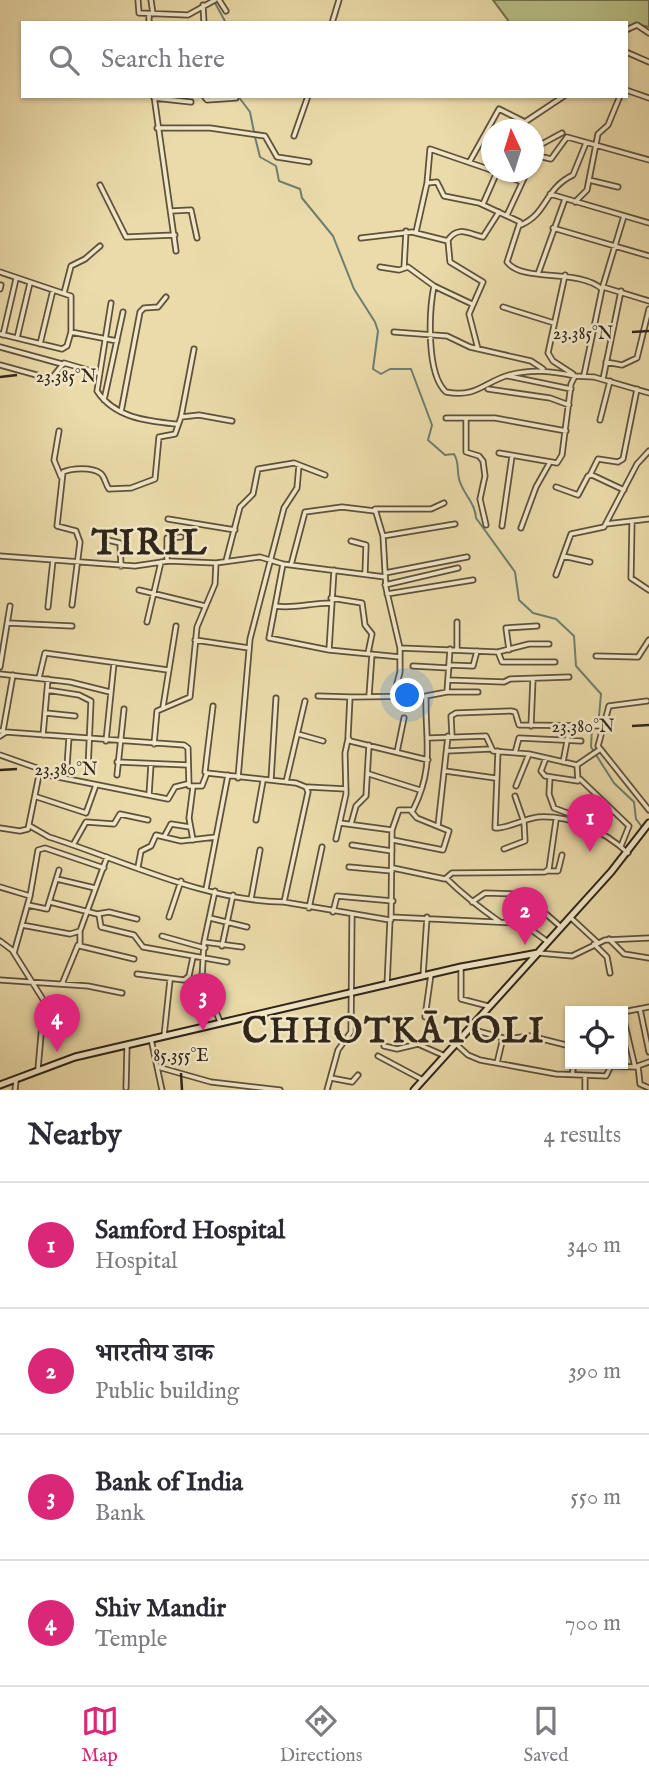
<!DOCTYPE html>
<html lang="en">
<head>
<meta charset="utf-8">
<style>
  :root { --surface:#fff; --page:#f2f2f3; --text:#2b2b33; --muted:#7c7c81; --line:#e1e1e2; --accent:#db2777 }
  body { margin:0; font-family:"IM FELL English","Noto Serif Devanagari",serif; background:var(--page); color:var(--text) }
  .controls { position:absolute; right:21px; bottom:21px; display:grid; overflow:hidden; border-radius:0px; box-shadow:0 2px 5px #0004 }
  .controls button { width:63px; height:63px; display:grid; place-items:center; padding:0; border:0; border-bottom:2px solid var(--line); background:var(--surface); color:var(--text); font:35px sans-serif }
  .compass { position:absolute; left:481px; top:119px; width:63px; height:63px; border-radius:50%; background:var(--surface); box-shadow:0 2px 5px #0004; rotate:356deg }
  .you { position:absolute; left:408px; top:696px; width:24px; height:24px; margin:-18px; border:5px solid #fff; border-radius:50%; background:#1a73e8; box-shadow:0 0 0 10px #1a73e833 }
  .badge { display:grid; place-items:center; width:46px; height:46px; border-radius:50%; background:var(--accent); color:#fff; font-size:23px; font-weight:700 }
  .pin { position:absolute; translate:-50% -58px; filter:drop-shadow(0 2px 4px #0008) }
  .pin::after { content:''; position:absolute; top:37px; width:24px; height:21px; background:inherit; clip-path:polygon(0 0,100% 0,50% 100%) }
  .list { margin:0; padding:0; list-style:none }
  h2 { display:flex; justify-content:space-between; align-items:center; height:91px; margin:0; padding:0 28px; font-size:30px }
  h2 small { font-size:23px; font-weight:400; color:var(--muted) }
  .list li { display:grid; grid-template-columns:46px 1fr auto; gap:21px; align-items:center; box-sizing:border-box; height:126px; padding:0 28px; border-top:2px solid var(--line) }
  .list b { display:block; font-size:26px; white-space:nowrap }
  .list p { margin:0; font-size:23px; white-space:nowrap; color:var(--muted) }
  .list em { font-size:23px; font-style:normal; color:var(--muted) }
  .icon { flex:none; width:38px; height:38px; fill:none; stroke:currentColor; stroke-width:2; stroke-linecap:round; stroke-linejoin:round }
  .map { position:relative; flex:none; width:649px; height:1090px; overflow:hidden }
  .search { position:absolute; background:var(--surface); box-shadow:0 2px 5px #0004; left:21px; right:21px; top:21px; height:77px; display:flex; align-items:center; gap:18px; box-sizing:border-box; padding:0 24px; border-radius:0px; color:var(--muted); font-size:26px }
  .sheet { height:595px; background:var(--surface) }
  nav { display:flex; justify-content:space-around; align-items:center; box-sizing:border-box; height:98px; border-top:2px solid var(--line); background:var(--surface); font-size:19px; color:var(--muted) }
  nav a { display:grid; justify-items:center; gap:4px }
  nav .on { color:var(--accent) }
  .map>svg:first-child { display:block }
  .green { fill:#b8c088; stroke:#747251; stroke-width:2 }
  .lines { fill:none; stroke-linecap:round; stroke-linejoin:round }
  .stream { stroke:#6e7f6f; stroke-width:2 }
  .street-casing { stroke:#5e523e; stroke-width:7 }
  .secondary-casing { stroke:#2f251a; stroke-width:9 }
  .street { stroke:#f2e8c8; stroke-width:3.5 }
  .secondary { stroke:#f2e8c8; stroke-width:5 }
  .ticks { fill:none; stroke:#2f251a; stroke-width:2.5 }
  .labels { text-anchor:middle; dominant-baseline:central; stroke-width:5; stroke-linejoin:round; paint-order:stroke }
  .district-label { font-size:35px; font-weight:bold; letter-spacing:2px; fill:#2f251a; stroke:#f2e8c8 }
  .ticks-label { font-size:18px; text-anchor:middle; fill:#2f251a; stroke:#f2e8c8; stroke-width:5; stroke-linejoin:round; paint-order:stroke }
</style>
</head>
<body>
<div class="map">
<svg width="649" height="1090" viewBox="0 0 649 1090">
  <rect width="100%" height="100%" fill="#ebdbaa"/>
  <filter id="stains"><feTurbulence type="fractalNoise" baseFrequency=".00286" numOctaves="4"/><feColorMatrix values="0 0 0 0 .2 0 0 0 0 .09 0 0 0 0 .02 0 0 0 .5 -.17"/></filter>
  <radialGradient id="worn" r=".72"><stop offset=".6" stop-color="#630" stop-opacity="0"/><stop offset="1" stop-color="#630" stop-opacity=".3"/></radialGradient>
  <path class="green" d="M493,0H649V27L637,24L626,32V23H510Z"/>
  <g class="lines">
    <path class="stream" d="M214,1L226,23
      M238,96L250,112L254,132
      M255,137L260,157L276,166L279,181L300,189L302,198L333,236L354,289L375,322L378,331L373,369L381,374L390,369H411L432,425L428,440L445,455L454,454C460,463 456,472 460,482C465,496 475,503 476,518L515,572L519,600L533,613L556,619L574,636L576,666L601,694L599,716L592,728L591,747L614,783L634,802L636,819L642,827"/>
    <g class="street-casing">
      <path id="street" d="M138,0L139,13L188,15L215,0
        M151,0L153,14
        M219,0L226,11
        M203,5L204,23
        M149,14V23
        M332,23L339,0
        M626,30L637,25L649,33
        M626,52L649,62
        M626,90L649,98
        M154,96L176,251
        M204,96L207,100L236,98
        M154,98L191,102
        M157,128H210L265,136L277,157L309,162
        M294,136L308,96
        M534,155L551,159L567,137L649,160
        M534,159L540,145L562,133
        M470,161L499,109L525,122L564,96
        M496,172L522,182
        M589,180L618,187
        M427,183L437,182L444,196L479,203L520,222L507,262C523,283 578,268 602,289L584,375
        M100,185L126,237L175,235
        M550,194L649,223
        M575,202L587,190L598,134L608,125L620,96
        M483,204L497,172
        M171,211L191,210L197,238
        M507,215L527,172
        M521,225C548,213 544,189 573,175L586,143
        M553,228L649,256
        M416,232L427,183L430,149L491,170
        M361,238L412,232L448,241L450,262L483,282L469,314L478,349
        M448,240C458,225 469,234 483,237L499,212
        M380,267L399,270L408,267L434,286L472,304
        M404,268L406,231
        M0,272L71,296V332
        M538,274L565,199
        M565,275L548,353L553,361L573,374
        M434,286C429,311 426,374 446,392C477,398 484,382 509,375C532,369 552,371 575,376
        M603,287L649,301
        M0,289L1,285
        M602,289L624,216
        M64,293L71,266L85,259L100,246
        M111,303L97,391C115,418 147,421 176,424
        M503,307L554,323
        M394,332L447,336L470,347L531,361L543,369
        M0,334L62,349L67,346L71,332L117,341
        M3,335L16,279
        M17,338L30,283
        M40,344L53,290
        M0,347L62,364
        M606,362L622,365L637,358L649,309
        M0,365L51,379L64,363L98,373
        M508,376L571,389
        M603,379L621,291
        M488,389L550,398L569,405
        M104,400L123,312
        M121,412L140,312L144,308L158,307L166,297
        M181,417L194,349
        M446,418H495L566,431
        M466,419V452L479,456L483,461L485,476L480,499L486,525
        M600,420L610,381
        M59,431L54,460L61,477
        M499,453L557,463L562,455L571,384L575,376L594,377L649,393
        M590,475L598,459L618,462L623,459L637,389
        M556,487L578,495L588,476L592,475L624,490
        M168,519L235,530
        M632,521L631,578L649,590
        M606,524L649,519
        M502,526L512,456
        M521,528L536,487L549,464
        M383,536L455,524
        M104,539L120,543L121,566
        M351,541L366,545L365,574
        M0,556L135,566L169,561L216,563L260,557L283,564L385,577
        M563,556L590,562
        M167,561V538L181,537
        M226,561L240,507L253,494L258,469L294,463L325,475
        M283,564L269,638L329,650L400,657
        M291,565L305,512L342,507L375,511
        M385,573L467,557
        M556,575L571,534L604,527L637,464L649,451
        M385,585L458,568
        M139,590L205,606
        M387,594L473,580
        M331,598L362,603L365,625L372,634L368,653
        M72,605L80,542L76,531L57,526L63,472C72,468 92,467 100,473C105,476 105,484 109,489L131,488L155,479L159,437L175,434L181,417L199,415L232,421
        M275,606C294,609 310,603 331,603
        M48,607L53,560
        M147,622L161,562
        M8,623L72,626
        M195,640L249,648
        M400,648L498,652L529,644H549
        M329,650L334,570
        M457,650V622
        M509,650L506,628L537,626
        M498,652L502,662H555
        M596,656L638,657L649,640
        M449,665L473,666L477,651
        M413,666L449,668
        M0,667L10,606
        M0,674L70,682L110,692
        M39,678L45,653L168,670
        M448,680L504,682L510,679L569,677
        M47,690L79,695L91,701L88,769
        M447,692H478
        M394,695L400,672V648L386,588L383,536L375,509H431L444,503
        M318,696L350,697
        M369,696L372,654
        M426,696L350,697L348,737L350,741L428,760
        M647,701L609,706L598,746L649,810
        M163,707L176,626
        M46,713L75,716
        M531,726L533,679
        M0,731H3L13,675
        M298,734L323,741
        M43,735L48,679
        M0,736L6,732L184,745L188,748L189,786H202L207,773L296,783L306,787L308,792L284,902L390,920L387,985
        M452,736L451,716L456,713L511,711L515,712L519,725L604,726
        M429,738L486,736L493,751L529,754L577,765L599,750
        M106,741L114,663
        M154,744L157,711L190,697L197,627L215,584L216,563
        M447,751L490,749
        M498,751L495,828C510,828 523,819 538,817C571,815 604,831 628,853
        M397,752L404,718
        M515,753L519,738L581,741
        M0,755L37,768L39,775L28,829L20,831L0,828
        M546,758L541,771L545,776L578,781L577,765
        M117,762L188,765
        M563,762L570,726
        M67,766L69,737
        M445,771L495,778
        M205,772L213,706
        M38,773L168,799L175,787L187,784
        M369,774L420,790
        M117,775L124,709
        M550,777L549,794L554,808L570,814L572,822
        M238,778L250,639L284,508L297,488L299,465
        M580,779L629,826L621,846
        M271,780L276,698
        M286,782L305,701
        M516,786L529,754
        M193,787L189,818L193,840
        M308,787L346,789
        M149,795L151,764
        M37,797L86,813L96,785
        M256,820L263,781
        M340,823L392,830
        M351,824L356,806L366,796L369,745
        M30,826L49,837C125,861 204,901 284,902
        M438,826L448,736
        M164,837L171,824L190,827
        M336,839L346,794L345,753L348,739
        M393,840L443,850L449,831L417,818L411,811
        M73,845L86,822L114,824L120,814L148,820
        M352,845L392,851
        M504,849L525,841L524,822L515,796
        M138,867L141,851L151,846L156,835L181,841L216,837
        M349,867L392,871
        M393,868L445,879L452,873L545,872L549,869L556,820
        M548,871H558L562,855
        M446,878C462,894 480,908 500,922
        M57,879L95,888
        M0,887L30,896
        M206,889L228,775
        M251,899L260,850
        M50,902L97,914L109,912L137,919
        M472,902L485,893L518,894
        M28,905L47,909L59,870
        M521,907L545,913L561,927
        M309,908L322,847
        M333,912L337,896L393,901
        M99,915L101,927L134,935L143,947L227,962
        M169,917L181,881
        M391,917L515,923L526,926L548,942
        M570,917L597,942
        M210,918L247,927
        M391,920L392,830L399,810H413C435,766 425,741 426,696L447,692L450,649
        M22,925L70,934L80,931L107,857
        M80,933V946L134,959
        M162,936L205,948
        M609,939L624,954L649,958
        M0,941L12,950L44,1001L38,1069
        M204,942L242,947
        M594,944L607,957L610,973
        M222,946L233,895
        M14,953L30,896L38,850L45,848L104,868
        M538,953L572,956L605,940L649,938
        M461,967V999L488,1006
        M137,974L184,980L189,976L193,957
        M423,976L427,917
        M0,980L88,986L122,993
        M62,984L78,945
        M201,997L204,942L215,891
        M211,998L220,1022
        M640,1009L649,1052
        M623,1012L649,1007
        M623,1016L635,1067
        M425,1017L431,974
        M470,1029L507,1039L530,1036L570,1046
        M164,1036L170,980
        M151,1039L162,1090
        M456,1044L468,1055L480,1060L556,1074L606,1076L611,1066L635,1067L649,1062
        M384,1046L397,1049L418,1044L445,1056
        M378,1056L423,1080
        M497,1063L503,1038
        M638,1066L640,1084L649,1088
        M158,1067L211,1082L280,1090
        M572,1075L574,1064
        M585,1076V1090
        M331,1078L352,1082L358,1075
        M126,1088L127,1045
        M15,1090L16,1081
        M327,1090L338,1050L351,1032L352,915"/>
    </g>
    <g class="secondary-casing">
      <path id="secondary" d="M0,1085L75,1057L461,967L538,953
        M414,1090L611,872L649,823"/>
    </g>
    <use href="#street" class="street"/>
    <use href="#secondary" class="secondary"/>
  </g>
  <path class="ticks" d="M632,332L649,331M0,377L17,375M632,726L649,725M0,770L17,769M181,1073L182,1090"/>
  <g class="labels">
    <g class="district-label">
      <text x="150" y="544">TIRIL</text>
      <text x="394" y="1032">CHHOTKĀTOLI</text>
    </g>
  </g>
  <g class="ticks-label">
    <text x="583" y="339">23.385°N</text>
    <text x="66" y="382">23.385°N</text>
    <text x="583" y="732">23.380°N</text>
    <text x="66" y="775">23.380°N</text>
    <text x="181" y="1061">85.355°E</text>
  </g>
  <rect width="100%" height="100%" filter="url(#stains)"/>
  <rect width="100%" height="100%" fill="url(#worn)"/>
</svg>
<div class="controls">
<button><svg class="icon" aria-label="locate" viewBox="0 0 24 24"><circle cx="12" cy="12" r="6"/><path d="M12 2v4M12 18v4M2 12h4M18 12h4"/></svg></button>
</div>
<svg class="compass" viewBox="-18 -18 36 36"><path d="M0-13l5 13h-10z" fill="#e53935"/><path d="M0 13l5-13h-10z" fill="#7c7c81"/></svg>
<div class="you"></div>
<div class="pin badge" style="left:590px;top:852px">1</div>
<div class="pin badge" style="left:525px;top:945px">2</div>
<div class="pin badge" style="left:203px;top:1031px">3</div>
<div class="pin badge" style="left:57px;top:1052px">4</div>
<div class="search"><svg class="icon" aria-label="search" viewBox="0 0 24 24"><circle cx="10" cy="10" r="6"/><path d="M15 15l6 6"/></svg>Search here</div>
</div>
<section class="sheet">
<h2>Nearby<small>4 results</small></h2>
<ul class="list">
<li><span class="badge">1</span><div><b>Samford Hospital</b><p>Hospital</p></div><em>340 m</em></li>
<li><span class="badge">2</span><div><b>भारतीय डाक</b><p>Public building</p></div><em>390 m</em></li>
<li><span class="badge">3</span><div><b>Bank of India</b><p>Bank</p></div><em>550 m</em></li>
<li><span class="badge">4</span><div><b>Shiv Mandir</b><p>Temple</p></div><em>700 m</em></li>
</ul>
</section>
<nav>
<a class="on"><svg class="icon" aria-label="map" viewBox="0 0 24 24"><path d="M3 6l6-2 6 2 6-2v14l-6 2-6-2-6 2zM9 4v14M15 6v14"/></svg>Map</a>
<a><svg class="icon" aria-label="directions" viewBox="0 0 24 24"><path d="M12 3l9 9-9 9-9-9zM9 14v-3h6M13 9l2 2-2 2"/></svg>Directions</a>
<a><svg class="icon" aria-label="saved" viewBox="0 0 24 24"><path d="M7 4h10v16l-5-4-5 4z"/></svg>Saved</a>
</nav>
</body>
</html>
